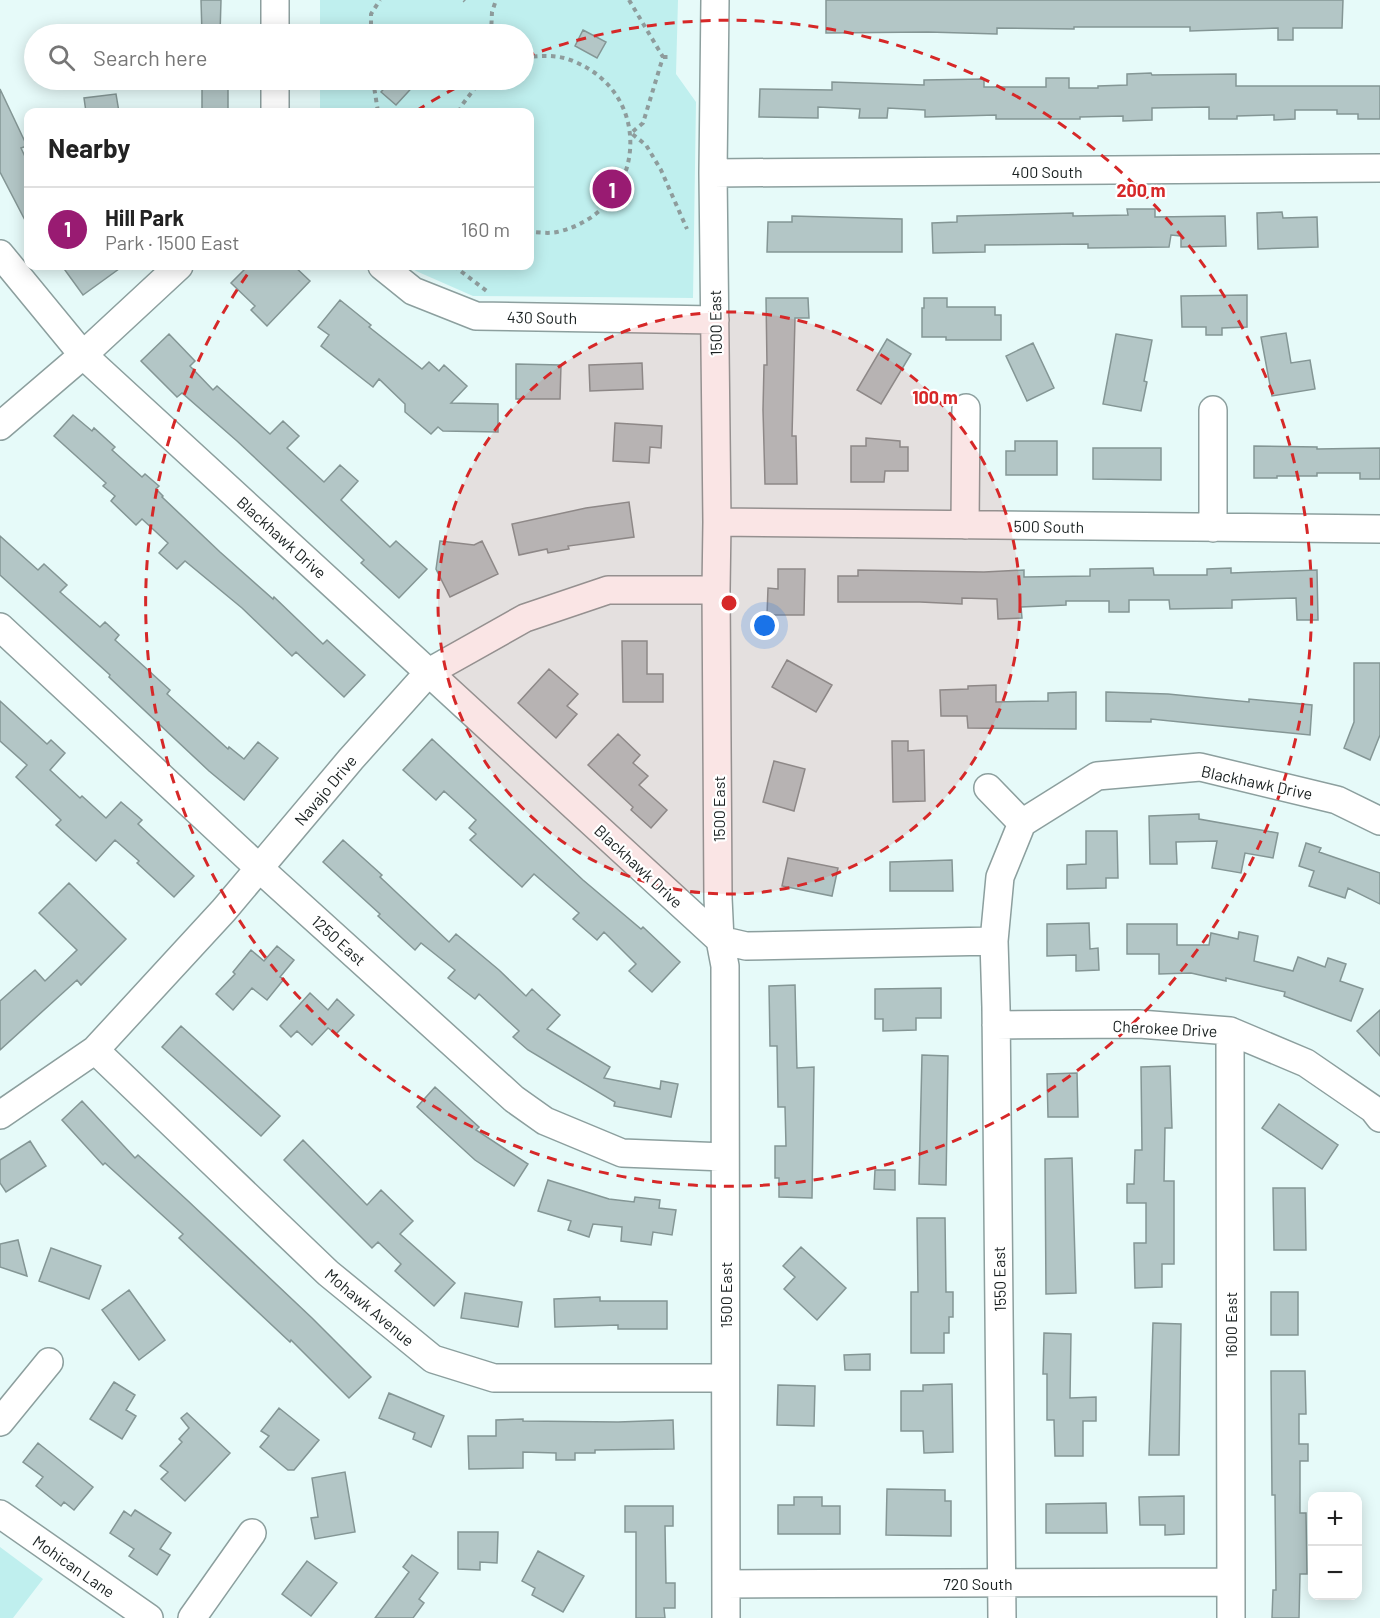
<!DOCTYPE html>
<html lang="en">
<head>
<meta charset="utf-8">
<style>
  :root { --surface:#fff; --page:#f2f2f2; --text:#222; --muted:#767676; --line:#e0e0e0; --accent:#991b72 }
  body { margin:0; font-family:Barlow,sans-serif; background:var(--page); color:var(--text) }
  .controls { position:absolute; right:18px; bottom:18px; display:grid; overflow:hidden; border-radius:12px; box-shadow:0 3px 15px #0003 }
  .controls button { width:54px; height:54px; display:grid; place-items:center; padding:0; border:0; border-bottom:2px solid var(--line); background:var(--surface); color:var(--text); font:30px sans-serif }
  .you { position:absolute; left:765px; top:626px; width:21px; height:21px; margin:-15px; border:4px solid #fff; border-radius:50%; background:#1a73e8; box-shadow:0 0 0 9px #1a73e833 }
  .badge { display:grid; place-items:center; width:39px; height:39px; border-radius:50%; background:var(--accent); color:#fff; font-size:20px; font-weight:700 }
  .pin { position:absolute; translate:-50% -50%; border:3px solid #fff; box-shadow:0 2px 6px #0006 }
  .list { margin:0; padding:0; list-style:none }
  h2 { display:flex; justify-content:space-between; align-items:center; height:78px; margin:0; padding:0 24px; font-size:26px }
  h2 small { font-size:20px; font-weight:400; color:var(--muted) }
  .list li { display:grid; grid-template-columns:39px 1fr auto; gap:18px; align-items:center; box-sizing:border-box; height:84px; padding:0 24px; border-top:2px solid var(--line) }
  .list b { display:block; font-size:22px; white-space:nowrap }
  .list p { margin:0; font-size:20px; white-space:nowrap; color:var(--muted) }
  .list em { font-size:20px; font-style:normal; color:var(--muted) }
  .icon { flex:none; width:33px; height:33px; fill:none; stroke:currentColor; stroke-width:2; stroke-linecap:round; stroke-linejoin:round }
  .map { position:relative; flex:none; width:1380px; height:1618px; overflow:hidden }
  .search { position:absolute; background:var(--surface); box-shadow:0 3px 15px #0003; left:24px; top:24px; width:510px; height:66px; display:flex; align-items:center; gap:15px; box-sizing:border-box; padding:0 21px; border-radius:33px; color:var(--muted); font-size:22px }
  .panel { position:absolute; background:var(--surface); box-shadow:0 3px 15px #0003; left:24px; top:108px; width:510px; height:162px; border-radius:12px }
  .map>svg:first-child { display:block }
  .green { fill:#bfefee }
  .building { fill:#b3c6c6; stroke:#849695; stroke-width:1.5 }
  .lines { fill:none; stroke-linecap:round; stroke-linejoin:round }
  .minor-casing { stroke:#8c9f9e; stroke-width:30 }
  .path { stroke:#8e9c9c; stroke-width:4; stroke-dasharray:4.5 4.5; stroke-linecap:butt }
  .minor { stroke:#fff; stroke-width:27 }
  .ring { fill:none; stroke:#d62828; stroke-width:3; stroke-dasharray:10 8 }
  .labels { text-anchor:middle; dominant-baseline:central; stroke-width:4.5; stroke-linejoin:round; paint-order:stroke }
  .street-label { font-size:16px; fill:#192020; stroke:#fff }
  .centre { fill:#d62828; stroke:#fff; stroke-width:3 }
  .ring-label { font-size:18px; text-anchor:middle; font-weight:bold; fill:#d62828; stroke:#fff; stroke-width:4.5; stroke-linejoin:round; paint-order:stroke }
</style>
</head>
<body>
<div class="map">
<svg width="1380" height="1618" viewBox="0 0 1380 1618">
  <rect width="100%" height="100%" fill="#e6faf9"/>
  <path class="green" d="M320,0H678L676,74L696,102L693,298L473,296L416,271L410,266H530V112H320V80H524V34H320Z
    M0,1547L43,1579L13,1618H0Z"/>
  <path class="building" d="M201,0H221L220,34H202Z
    M826,0H1343L1342,28H1293V40H1278V28L1190,31V27H1074V29L997,28V34L928,32L826,33Z
    M583,30L606,42L597,58L575,46Z
    M1151,73L1152,75L1236,74V86H1380V119H1358V114H1337V110H1295V119L1274,120V115L1237,116V119H1209V107L1152,108V120L1123,121V116L1080,117V119H996V115L925,117V110L888,108L887,118H859L860,109L818,107V118L759,117L760,89L832,90V82L924,85V80L984,79V87H1046V78H1069V88H1098V86L1127,85V74Z
    M202,80H228V112H202Z
    M392,80H419L396,105L381,92Z
    M0,89L27,146L21,148L28,163V226L0,172Z
    M116,94L119,112H86L84,98Z
    M1127,209H1155V217L1225,216L1226,246L1181,247V236L1171,235L1169,247L1088,248V244L985,245V252L933,253L932,223L957,222V216L1073,213V216L1128,215Z
    M1282,212L1283,218L1317,217L1318,247L1258,249L1257,213Z
    M792,216L902,219V252H767L768,222H792Z
    M62,266H123L83,295Z
    M248,266H294L310,281L267,326L251,310L255,306L231,283Z
    M1247,295V327L1222,328V335H1206V327H1182L1181,296Z
    M766,298H808L809,318H795L792,436H796L797,484H765L763,410L764,365H767Z
    M924,298H947V307H995V315H1001V340H946V337H922V308H924Z
    M340,300L371,325L369,327L422,369L429,362L439,371L444,365L467,386L451,403L498,404V432L443,431L438,427L431,434L405,412V404L379,379L373,387L321,346L329,335L318,327Z
    M1286,333L1291,363L1310,360L1315,389L1272,396L1261,337Z
    M169,334L195,361L190,366L213,390L217,386L270,434L283,421L299,436L287,448L324,482L340,465L358,481L341,500L390,547L396,541L427,569L399,598L361,563L364,560L237,441L182,393L177,397L141,361Z
    M1116,334L1152,340L1144,381L1147,382L1141,411L1103,404Z
    M887,339L911,354L881,404L857,390Z
    M1033,343L1054,388L1027,401L1006,356Z
    M642,363L643,389L590,391L589,365Z
    M516,364L561,365L560,399H516Z
    M73,415L92,431L94,428L115,447L112,450L142,477L145,474L159,486L156,489L163,496L162,497L220,552L273,599L274,597L323,644L327,640L365,675L344,697L296,652L292,656L242,608L185,561L177,569L159,553L168,543L142,519L136,525L111,501L115,496L103,486L106,483L54,436Z
    M615,423L662,426L661,448L650,447L649,463L613,461Z
    M866,438L900,441V447H908V471H885L884,482H851V446H866Z
    M1015,441H1057V475H1006V451H1015Z
    M1254,446L1317,447V449L1380,448V479H1360V473H1317V476H1277V478H1254Z
    M1093,448H1161V480L1093,479Z
    M629,502L634,537L568,546L569,549L548,553L547,549L519,555L512,524L586,508Z
    M0,536L38,570L44,564L67,585L60,592L100,627L105,622L119,635L115,640L170,690L167,694L228,749L229,747L244,759L258,742L278,758L244,800L209,771L109,677L110,675L0,575Z
    M440,541L474,545L482,541L498,574L450,597L436,569Z
    M1153,568L1154,575H1207V569L1231,568V573L1317,570L1318,620H1297L1296,598L1232,600V608L1170,609L1169,600H1129V612H1109V601H1066V605L1021,607L1022,618L998,619L997,599L962,598V604L920,602H838V576H858V570L984,572L1024,570V577L1090,576V569Z
    M778,569H805L804,615H767L768,588L778,589Z
    M622,641H647V674H663V702H623Z
    M787,660L832,685L816,712L772,687Z
    M1354,663H1380V735L1370,760L1344,748L1354,722Z
    M549,669L578,694L567,706L577,714L556,738L518,703Z
    M996,685V702L1048,701V693L1076,692V729L968,728L967,716H941L940,690L968,689V686Z
    M1106,692L1168,694L1249,702V699L1312,705L1310,735L1151,719V722L1106,721Z
    M0,701L47,744L51,740L65,753L50,770L80,798L82,796L106,818L121,802L142,820L138,824L194,876L174,897L137,863L139,861L115,840L96,861L56,825L61,820L16,777L27,765L0,741Z
    M618,734L640,755L633,763L648,776L639,785L667,810L651,828L631,810L633,807L588,765Z
    M432,739L583,880L641,929L643,927L680,962L652,992L629,971L636,964L604,932L597,940L573,919L579,913L534,874L522,887L470,840L476,834L469,828L476,820L444,791L436,800L403,770Z
    M892,741H908V751L924,750L925,801L893,802Z
    M774,761L805,769L794,811L763,802Z
    M1199,814V819L1278,833L1273,858L1245,853L1241,873L1212,868L1217,841L1176,842L1177,864H1150L1149,816Z
    M1086,831H1117L1118,878H1106V888L1067,889V865L1086,864Z
    M343,840L382,875L380,877L449,942L456,934L499,970L526,996L532,989L560,1015L547,1029L610,1067L604,1078L660,1089L661,1081L678,1084L671,1117L614,1106L615,1102L528,1050L513,1037L519,1031L479,994L475,999L448,978L455,970L421,943L415,950L378,916L380,914L323,862Z
    M1306,843L1321,848L1319,852L1380,873V904L1348,888L1345,898L1309,886L1314,871L1299,866Z
    M788,858L838,868L832,896L782,886Z
    M952,860L953,891H890V862Z
    M69,883L126,939L81,985L77,980L0,1050V1001L35,970L45,981L77,950L39,913Z
    M1089,923L1090,949L1098,948L1099,970L1076,971V955L1047,956V924Z
    M1127,924H1177V945H1209L1211,933L1238,939L1239,932L1258,936L1254,961L1293,971L1298,957L1325,967L1328,958L1346,964L1340,981L1363,989L1351,1021L1284,996L1285,992L1226,978V981L1191,973L1159,974V954H1127Z
    M277,946L294,960L280,977L284,979L267,1000L252,988L233,1010L216,994L235,974L233,972L251,950L264,961Z
    M795,985L797,1068L814,1067L812,1198L779,1197V1178H775V1146H786L785,1107H778L777,1046H770L769,986Z
    M941,988V1018H916V1030L883,1031V1019H875V989Z
    M310,993L328,1010L337,999L354,1015L336,1034L328,1028L312,1045L297,1031L291,1037L280,1026Z
    M1380,1010V1056L1357,1031Z
    M181,1026L280,1116L261,1136L162,1047Z
    M922,1055L948,1056L946,1185L919,1184Z
    M1170,1066L1172,1128H1165L1164,1181H1174V1264H1162V1287L1135,1288L1134,1243H1146V1203H1127V1184H1134L1135,1150H1142L1141,1067Z
    M1077,1073L1078,1117H1048L1047,1074Z
    M435,1087L479,1127L476,1130L528,1164L514,1186L475,1160L417,1107Z
    M82,1101L135,1158L138,1155L187,1200L312,1318L371,1377L349,1398L291,1340L290,1342L179,1238L183,1234L105,1163L103,1165L62,1120Z
    M1279,1104L1338,1145L1322,1169L1262,1128Z
    M303,1140L367,1205L381,1190L413,1221L400,1234L455,1283L434,1306L395,1271L401,1264L378,1242L372,1248L284,1160Z
    M30,1141L46,1166L6,1192L0,1183V1160Z
    M1072,1158L1076,1293L1046,1294L1045,1159Z
    M875,1170H895V1190L874,1189Z
    M548,1180L609,1199L634,1202L635,1197L660,1200L659,1208L676,1210L672,1235L653,1232L651,1245L621,1241L622,1227L593,1224L589,1237L568,1230L571,1221L538,1211Z
    M1273,1188H1305L1306,1250H1274Z
    M917,1218H945L946,1292H953V1317H949V1333H944V1353H911V1292H918Z
    M18,1240L27,1276L0,1267V1244Z
    M801,1247L846,1288L817,1320L784,1289L795,1277L783,1266Z
    M51,1248L101,1266L89,1299L39,1281Z
    M129,1290L165,1340L139,1360L102,1310Z
    M1271,1292H1298V1335H1271Z
    M465,1293L522,1302L518,1327L461,1318Z
    M600,1297V1301H667V1329H618V1325L555,1327L554,1299Z
    M1153,1323L1181,1324L1179,1455H1149Z
    M1044,1333L1071,1334L1070,1398L1096,1397V1421H1083V1456H1055L1054,1420H1047V1374H1043Z
    M870,1354V1370H845L844,1355Z
    M1271,1371H1305L1306,1414H1299V1444H1308V1461H1300V1513H1306L1307,1574H1300L1299,1618H1272L1273,1590H1276L1275,1495H1272Z
    M114,1382L135,1395L126,1410L136,1416L122,1439L90,1419Z
    M952,1384L953,1452L924,1453L923,1431H901V1391H923V1385Z
    M778,1385L815,1386L814,1426L777,1425Z
    M389,1393L444,1416L431,1447L413,1439L415,1433L379,1418Z
    M279,1408L319,1440L294,1470H288L260,1447L269,1436L261,1431Z
    M187,1413L230,1453L185,1501L161,1479L168,1472L160,1466L182,1442L179,1439L189,1428L181,1418Z
    M523,1419V1421L618,1422L673,1420L674,1449L595,1450V1453H575V1460H556V1453L523,1452V1468L469,1469L468,1436H496V1420Z
    M38,1443L93,1487L74,1510L64,1502L61,1506L36,1486L43,1477L23,1462Z
    M345,1472L355,1532L315,1539L311,1518L318,1517L312,1478Z
    M887,1489L945,1490V1501H951V1536L886,1535Z
    M1184,1496V1534L1165,1535V1525H1140L1139,1497Z
    M794,1497H822V1506H840V1534H778V1505H794Z
    M1106,1503L1107,1533H1046V1504Z
    M625,1506H673V1526H665L666,1583H675V1608H664L665,1618H636V1532H625Z
    M135,1510L171,1533L160,1549L170,1555L157,1575L129,1556L134,1549L110,1533L124,1511L131,1516Z
    M458,1532H498L497,1563L480,1562V1570L458,1569Z
    M538,1551L584,1576L563,1612L532,1595L535,1588L522,1581Z
    M412,1555L438,1573L419,1599L424,1603L413,1618H375L409,1572L403,1567Z
    M307,1561L337,1583L311,1616L282,1594Z"/>
  <g class="lines">
    <g class="minor-casing">
      <path id="minor" d="M715,0L713,173L717,522L716,590L718,898L720,940L725,966L726,1618
        M275,34V0
        M275,112V80
        M713,173L1380,168
        M0,254L83,355L720,940L746,946L994,941
        M382,266L413,291L476,316L715,320
        M1213,410V528
        M0,426L83,355L179,266
        M717,522L1380,529
        M965,525L966,408
        M0,627L259,868L514,1099L545,1121L622,1153L725,1157
        M988,788L1022,823
        M996,1025L1139,1024L1230,1031L1306,1063L1373,1109L1380,1118
        M1230,1031L1231,1618
        M95,1050L328,1273L433,1359L494,1378H725
        M0,1115L95,1050L224,910L351,759L429,672L525,618L608,590H716
        M0,1422L49,1362
        M0,1514L149,1618
        M726,1584L1231,1582
        M192,1618L252,1533
        M1002,1618L996,1007L994,941L1000,877L1022,823L1097,776L1200,767L1337,800L1380,821"/>
    </g>
    <path class="path" d="M464,0L465,1
      M629,0L663,57L643,123L631,133L646,145L661,170L687,229
      M371,34V14L380,0
      M491,34L492,12L496,0
      M524,57C540,56 557,54 573,61C658,95 645,212 557,232C548,234 538,232 530,232
      M663,57H670
      M373,80L378,112
      M459,112L462,105L481,80
      M454,266L488,292"/>
    <use href="#minor" class="minor"/>
  </g>
  <circle cx="729" cy="603" r="291" fill="#d62828" fill-opacity=".12"/>
  <g class="ring">
    <circle cx="729" cy="603" r="291"/>
    <path d="M416 111A583 583 0 0 1 469 81M525 57A583 583 0 1 1 251 269"/>
  </g>
  <g class="labels">
    <g class="street-label">
      <text x="1047" y="171">400 South</text>
      <text transform="translate(542 317) rotate(1)">430 South</text>
      <text transform="translate(715 323) rotate(-91)">1500 East</text>
      <text transform="translate(1049 526) rotate(1)">500 South</text>
      <text transform="translate(282 537) rotate(42)">Blackhawk Drive</text>
      <text transform="translate(1257 782) rotate(12)">Blackhawk Drive</text>
      <text transform="translate(325 790) rotate(-50)">Navajo Drive</text>
      <text transform="translate(718 809) rotate(-90)">1500 East</text>
      <text transform="translate(639 866) rotate(43)">Blackhawk Drive</text>
      <text transform="translate(339 940) rotate(42)">1250 East</text>
      <text transform="translate(1165 1028) rotate(3)">Cherokee Drive</text>
      <text transform="translate(999 1279) rotate(-91)">1550 East</text>
      <text transform="translate(725 1295) rotate(-90)">1500 East</text>
      <text transform="translate(370 1307) rotate(40)">Mohawk Avenue</text>
      <text transform="translate(1230 1325) rotate(-90)">1600 East</text>
      <text transform="translate(74 1566) rotate(35)">Mohican Lane</text>
      <text x="978" y="1583">720 South</text>
    </g>
  </g>
  <circle cx="729" cy="603" r="9" class="centre"/>
  <g class="ring-label">
    <text x="1141" y="197">200 m</text>
    <text x="935" y="404">100 m</text>
  </g>
</svg>
<div class="controls">
<button>+</button>
<button>−</button>
</div>
<div class="you"></div>
<div class="pin badge" style="left:612px;top:189px">1</div>
<div class="search"><svg class="icon" aria-label="search" viewBox="0 0 24 24"><circle cx="10" cy="10" r="6"/><path d="M15 15l6 6"/></svg>Search here</div>
<section class="panel">
<h2>Nearby<small></small></h2>
<ul class="list">
<li><span class="badge">1</span><div><b>Hill Park</b><p>Park · 1500 East</p></div><em>160 m</em></li>
</ul>
</section>
</div>
</body>
</html>
